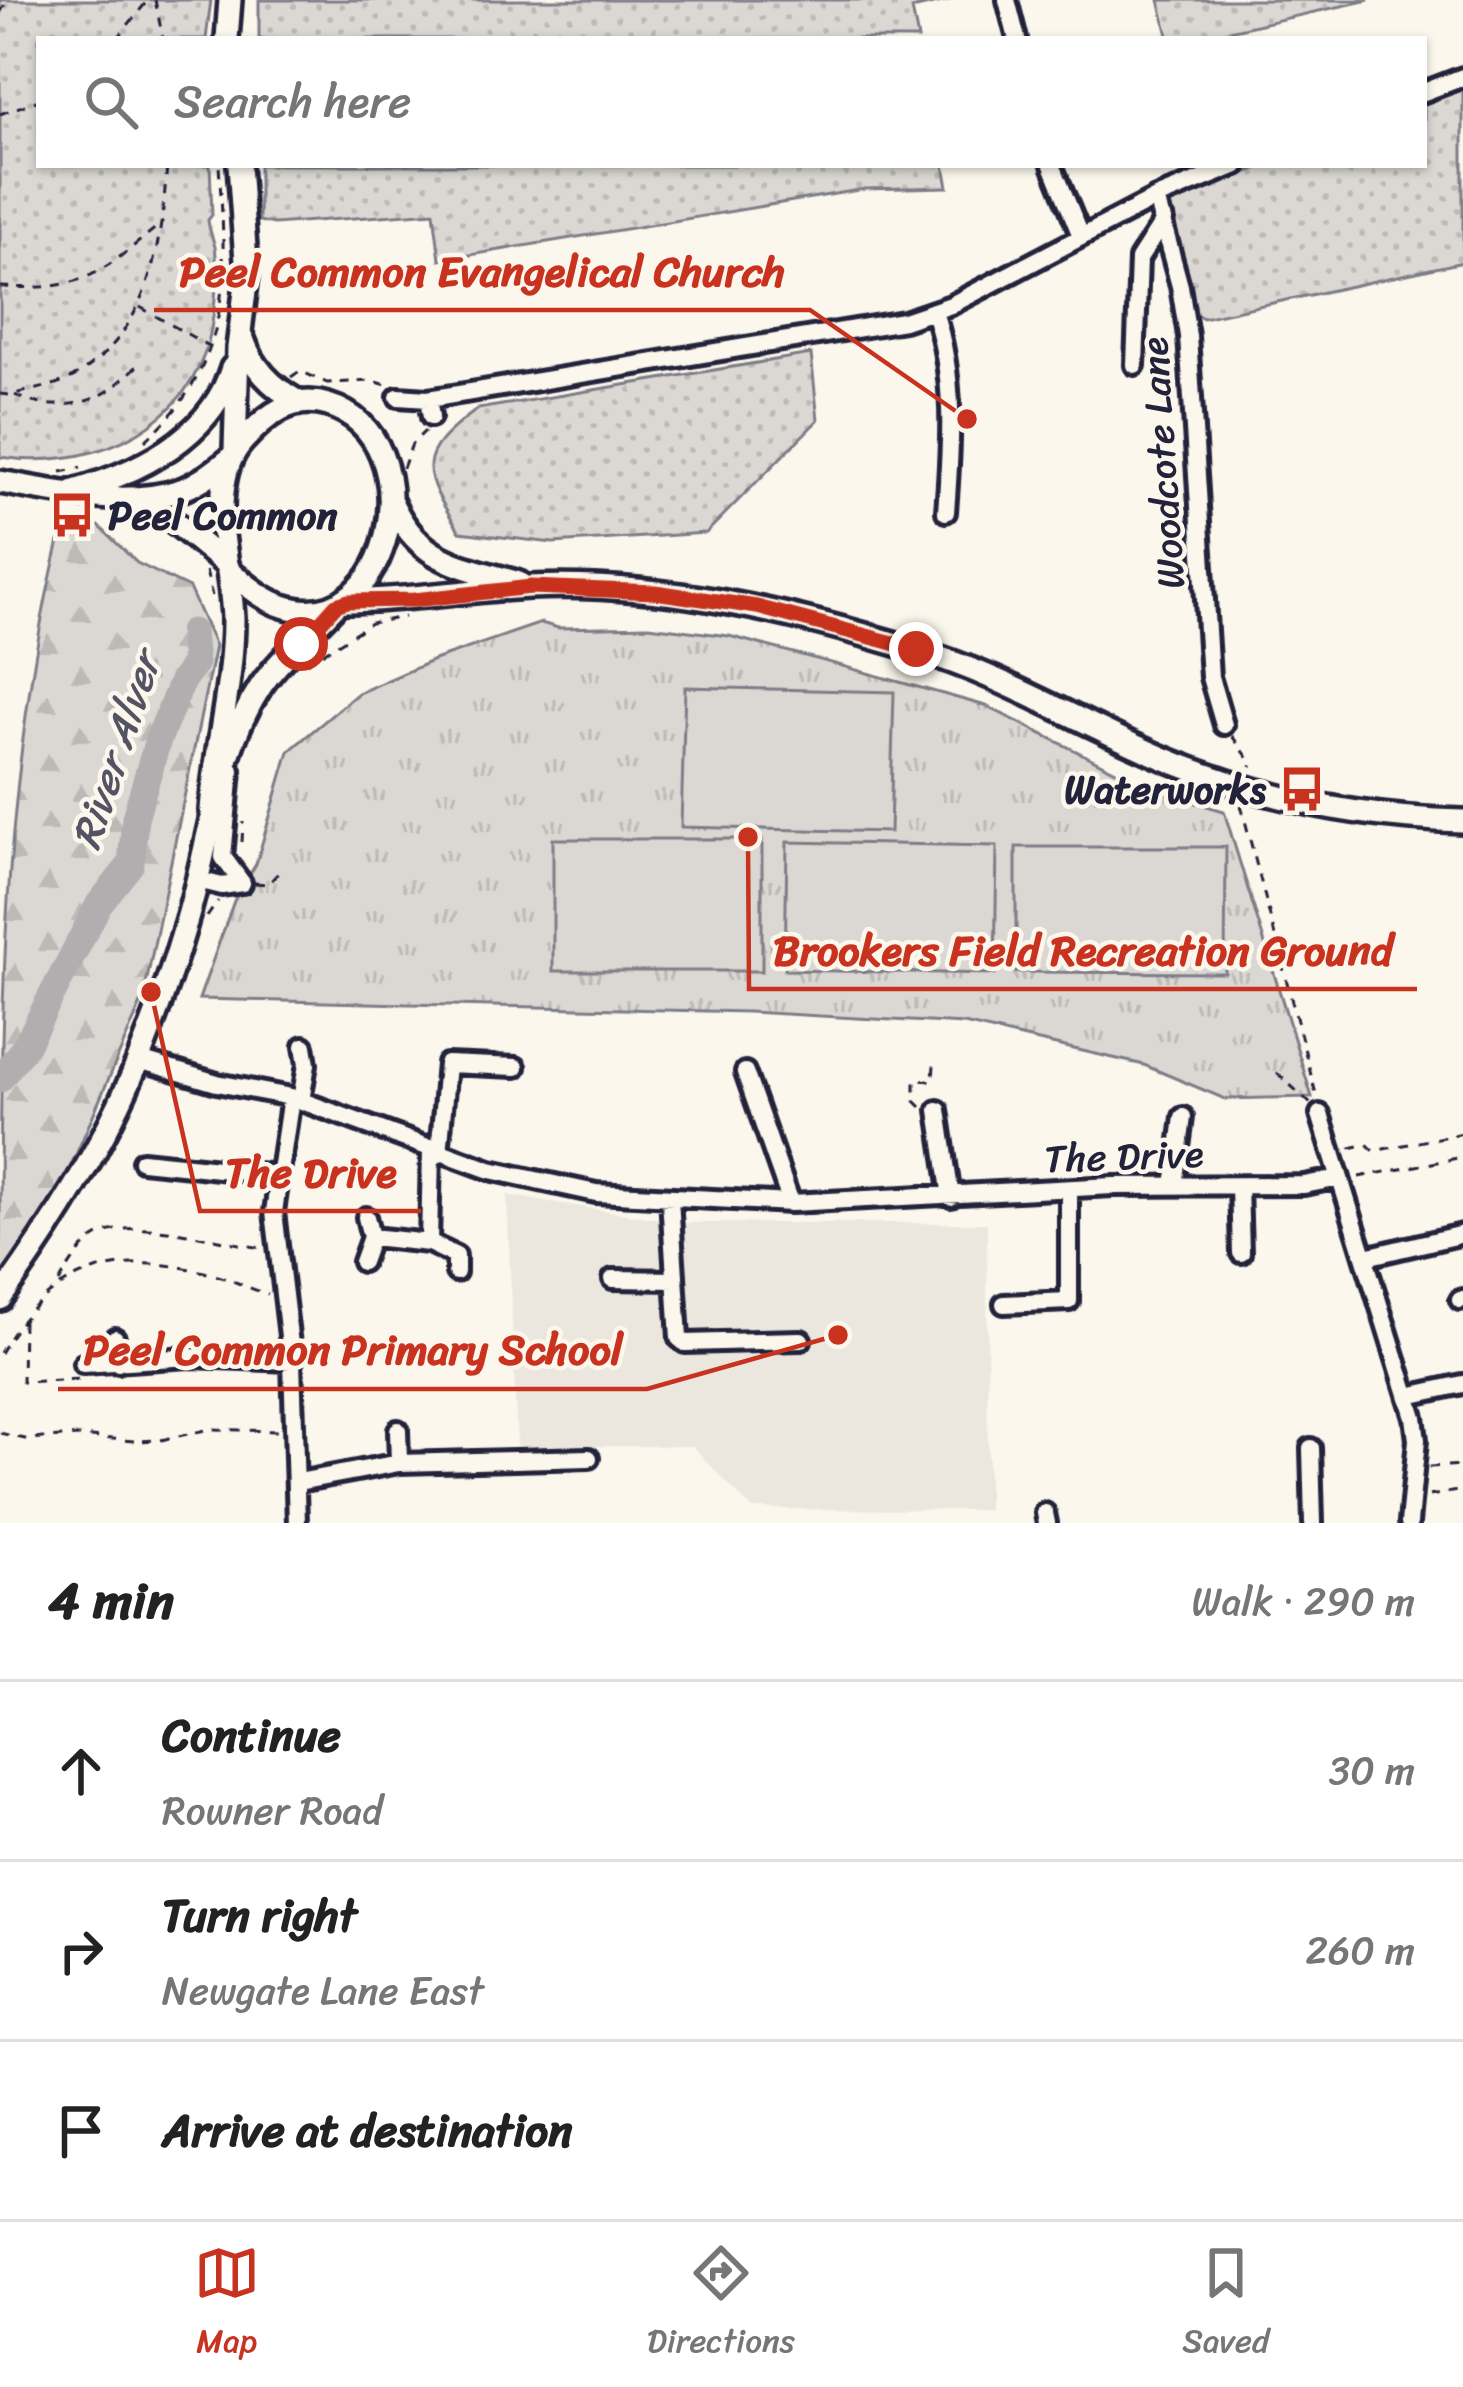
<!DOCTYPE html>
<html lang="en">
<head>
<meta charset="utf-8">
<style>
  :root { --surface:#fff; --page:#f2f2f2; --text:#222; --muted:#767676; --line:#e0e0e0; --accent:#c8321e }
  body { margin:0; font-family:Sriracha,sans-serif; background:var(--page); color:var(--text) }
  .stop { position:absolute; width:36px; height:36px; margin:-27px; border:9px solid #c8321e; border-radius:50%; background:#fff }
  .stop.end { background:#c8321e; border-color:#fff; box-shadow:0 3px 12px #0008 }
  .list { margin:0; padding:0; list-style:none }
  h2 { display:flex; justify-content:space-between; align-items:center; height:156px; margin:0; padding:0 48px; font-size:51px }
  h2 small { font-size:39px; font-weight:400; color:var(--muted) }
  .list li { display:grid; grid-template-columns:78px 1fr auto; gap:36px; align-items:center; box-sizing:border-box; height:180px; padding:0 48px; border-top:3px solid var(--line) }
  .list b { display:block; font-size:45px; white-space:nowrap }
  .list p { margin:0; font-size:39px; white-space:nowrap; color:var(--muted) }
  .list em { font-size:39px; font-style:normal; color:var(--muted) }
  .icon { flex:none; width:66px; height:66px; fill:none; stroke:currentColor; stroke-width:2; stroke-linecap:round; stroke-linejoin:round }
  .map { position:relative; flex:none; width:1463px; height:1523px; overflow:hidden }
  .search { position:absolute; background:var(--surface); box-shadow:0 3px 9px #0004; left:36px; right:36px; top:36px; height:132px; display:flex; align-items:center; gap:30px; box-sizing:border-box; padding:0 42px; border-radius:0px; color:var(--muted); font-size:45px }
  .sheet { height:696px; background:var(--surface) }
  nav { display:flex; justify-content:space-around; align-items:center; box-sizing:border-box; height:168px; border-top:3px solid var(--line); background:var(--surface); font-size:33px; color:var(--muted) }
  nav a { display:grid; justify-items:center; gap:6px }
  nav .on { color:var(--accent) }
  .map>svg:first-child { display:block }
  .built { fill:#ebe7df }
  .grass { fill:url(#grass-dots); stroke:#7e7d87; stroke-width:3 }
  .forest { fill:url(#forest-firs); stroke:#7e7d87; stroke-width:3 }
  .park { fill:url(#park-tufts); stroke:#7e7d87; stroke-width:3 }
  .pitch { fill:#dbd8d3; stroke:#7e7d87; stroke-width:3 }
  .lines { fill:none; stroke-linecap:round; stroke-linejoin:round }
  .river { stroke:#b1aeb0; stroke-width:27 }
  .minor-casing { stroke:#22223b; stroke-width:26 }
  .major-casing { stroke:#22223b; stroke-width:30 }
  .path { stroke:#22223b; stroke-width:3; stroke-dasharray:9 9; stroke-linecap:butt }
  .minor { stroke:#fbf7ec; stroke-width:16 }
  .major { stroke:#fbf7ec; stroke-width:21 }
  .route { stroke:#c8321e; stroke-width:15 }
  .labels { text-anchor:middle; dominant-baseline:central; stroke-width:9; stroke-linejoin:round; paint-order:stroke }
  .street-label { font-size:39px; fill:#22223b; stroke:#fbf7ec }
  .poi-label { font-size:39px; font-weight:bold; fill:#22223b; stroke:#fbf7ec; text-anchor:start }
  .water-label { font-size:42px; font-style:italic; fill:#545364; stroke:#fbf7ec }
  .leader { fill:none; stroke:#c8321e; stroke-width:4.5 }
  .callout-dot { fill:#c8321e; stroke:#fbf7ec; stroke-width:4.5 }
  .callout-label { font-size:42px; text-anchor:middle; font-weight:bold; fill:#c8321e; stroke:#fbf7ec; stroke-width:9; stroke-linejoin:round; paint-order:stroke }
</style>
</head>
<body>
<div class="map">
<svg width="1463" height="1523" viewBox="0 0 1463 1523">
  <defs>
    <pattern id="grass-dots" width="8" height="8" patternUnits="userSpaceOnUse" patternTransform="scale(3)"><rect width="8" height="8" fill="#dbd8d3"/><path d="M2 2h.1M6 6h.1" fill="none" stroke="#bcb9b6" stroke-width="1.8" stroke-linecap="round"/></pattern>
    <pattern id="forest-firs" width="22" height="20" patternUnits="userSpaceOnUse" patternTransform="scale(3)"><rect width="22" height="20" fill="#dbd8d3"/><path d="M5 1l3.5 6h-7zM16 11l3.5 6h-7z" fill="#bcb9b6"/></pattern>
    <pattern id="park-tufts" width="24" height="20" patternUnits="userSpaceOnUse" patternTransform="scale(3)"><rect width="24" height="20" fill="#dbd8d3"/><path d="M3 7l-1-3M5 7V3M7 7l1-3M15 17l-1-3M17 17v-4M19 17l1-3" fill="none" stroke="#bcb9b6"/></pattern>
  </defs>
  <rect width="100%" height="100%" fill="#fbf7ec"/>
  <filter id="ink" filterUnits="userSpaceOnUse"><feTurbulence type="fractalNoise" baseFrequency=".00833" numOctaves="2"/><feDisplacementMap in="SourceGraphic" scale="24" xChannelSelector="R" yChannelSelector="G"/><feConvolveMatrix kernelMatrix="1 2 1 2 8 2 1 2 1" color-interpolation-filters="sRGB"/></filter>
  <g filter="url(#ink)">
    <path class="built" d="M507,1195L684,1223H987L988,1510L752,1509L692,1446H517Z"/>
    <path class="grass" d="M0,0H211L206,39H39V165H210L212,215L208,220C209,231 213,238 215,247C219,273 214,325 206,350C176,436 84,470 0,457Z
      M259,0H950L912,9L918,39H259Z
      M1159,0H1369L1193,39H1169Z
      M1463,88V262L1203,318L1192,312L1170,202L1266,165H1424V104Z
      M259,165H944L948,187L865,189L440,260L434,212L274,224L259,221Z
      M811,354L818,420L706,533L553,543L460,532C421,470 413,456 478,409Z"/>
    <path class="forest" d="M99,526L137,563L189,588L215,646L143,999L47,1222L0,1285C0,1037 0,780 59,541Z"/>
    <path class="park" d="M541,623L558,628L649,626L729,636L824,661L986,706L1156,791L1224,811L1312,1097L1225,1099L1144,1065L964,1024L748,1012L199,999L234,901L256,864L289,751L358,693L434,660Z"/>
    <path class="pitch" d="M685,687L894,692L890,832L681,827Z
      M553,839H762V971H553Z
      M787,842L997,846L995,974L785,970Z
      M1016,847H1226L1225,973L1016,972Z"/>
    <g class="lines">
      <path class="river" d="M0,1079L26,1045L99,904L131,864L135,818L158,740L182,681L195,663L192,632"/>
      <g class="minor-casing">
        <path id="minor" d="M1007,0L1017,39
          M1424,92L1463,77
          M1052,165L1081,236
          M1156,198L1180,286L1188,336L1210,677L1224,725
          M934,312C956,376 951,446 946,512
          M1135,365L1139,259L1164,220
          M398,397L428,399L471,392L904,321L951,305L1156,198L1237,165
          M428,399L431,417
          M231,770L223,857L242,883
          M198,880L222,886L242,883
          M139,1060L217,1083L291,1097L490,1170L596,1193L791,1203L1113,1186L1304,1185L1340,1178
          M745,1072L791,1203
          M291,1097L274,1212L292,1361L297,1523
          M301,1101L307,1064L304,1046
          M938,1110L951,1197
          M1320,1114L1414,1417L1417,1440L1409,1523
          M439,1154L447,1064L516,1067
          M142,1161L277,1175
          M1174,1186L1183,1117
          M1239,1186L1241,1253
          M670,1199L679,1338L685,1343L801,1340
          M371,1237L429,1243L456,1256V1272
          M429,1243L431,1151
          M1366,1257L1463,1234
          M362,1262L371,1237L366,1217
          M613,1279L675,1280
          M1460,1300L1463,1299
          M1004,1304L1069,1301V1189
          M115,1338L118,1363
          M83,1364L189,1357L292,1361
          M1408,1396L1463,1384
          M398,1430L399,1463
          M1311,1448L1313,1523
          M298,1482L399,1463L589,1458
          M1045,1513L1047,1523"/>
      </g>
      <g class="major-casing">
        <path id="major" d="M227,39L230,0
          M243,339C253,368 271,386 297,401
          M235,450L238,348L247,275L239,165
          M0,482C56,492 126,508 181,490C200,483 214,471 230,459
          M74,491C139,472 211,437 232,368
          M391,501C419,563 459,565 519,583
          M123,502L172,520L228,566
          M348,601C409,600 469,590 529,587C659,581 791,612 913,649C1007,676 1089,729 1180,765C1271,801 1364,818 1463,821
          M211,811C215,747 233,684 233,620C232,577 218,535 223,492C225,474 229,457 242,442C265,416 292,394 328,405C435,437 393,643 283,606C263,600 246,584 230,572
          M0,1299C50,1230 107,1140 138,1061C161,1003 184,938 198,877C214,812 223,744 261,686C281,657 312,631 336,605"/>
      </g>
      <path class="path" d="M155,0L163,39
        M0,13L8,0
        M117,39L148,0
        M0,114L39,100
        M0,287C86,291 99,274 163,222
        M140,307L210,347
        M291,377L300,371L327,383L373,381L390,386
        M0,394L10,395C29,390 55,387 73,377C150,333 161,246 167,165
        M15,395C39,409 78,408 103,394C117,386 130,372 142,362
        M145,441C235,360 226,277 219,165
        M403,468L412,444L425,431
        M61,472L81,468
        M206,571L212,596
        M307,663L371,623L404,617
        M1232,736L1252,763L1251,767
        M1241,805L1317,1098
        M242,842L243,822
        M255,883L268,884L282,869
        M207,917L218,901
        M1277,1073L1311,1104
        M921,1107L915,1101V1080L933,1081L934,1064
        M1350,1148L1367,1144L1374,1151L1463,1133
        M1359,1177L1463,1157
        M59,1283C69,1266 78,1250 94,1238C129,1214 221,1243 263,1248
        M23,1321L22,1382L81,1379
        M0,1353C51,1265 122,1249 215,1275C233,1280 250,1289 268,1294
        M0,1433L25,1439L80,1436L134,1441L161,1440L210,1429L278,1431
        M1429,1467L1463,1465
        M1429,1496L1463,1490"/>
      <use href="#minor" class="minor"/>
      <use href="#major" class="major"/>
    </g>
  </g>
  <g class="lines" filter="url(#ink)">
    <path class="route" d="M301,644L336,605L348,601L414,600L531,587L655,592L757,607L916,649"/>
  </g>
  <defs>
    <g id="bus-bare" transform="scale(3.6)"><path d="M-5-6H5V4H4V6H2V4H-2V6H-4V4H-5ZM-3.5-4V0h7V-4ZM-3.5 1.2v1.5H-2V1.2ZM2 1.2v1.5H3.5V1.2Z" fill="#c8321e" stroke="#fbf7ec" stroke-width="2.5" paint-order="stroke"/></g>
  </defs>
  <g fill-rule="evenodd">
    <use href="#bus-bare" x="72" y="515"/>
    <use href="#bus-bare" x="1302" y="789"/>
  </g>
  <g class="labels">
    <g class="street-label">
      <text transform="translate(1162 463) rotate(-94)">Woodcote Lane</text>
      <text transform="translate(1124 1156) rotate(-2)">The Drive</text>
    </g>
    <g class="poi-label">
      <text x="108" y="515">Peel Common</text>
      <text x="1266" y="789" text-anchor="end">Waterworks</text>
    </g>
    <g class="water-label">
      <text transform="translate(116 751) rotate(-72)">River Alver</text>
    </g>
  </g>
  <path class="leader" d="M967 419L810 310H154M748 837L749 989H1417M151 992L200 1211H421M838 1335L647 1389H58"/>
  <g class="callout-dot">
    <circle cx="967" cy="419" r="12"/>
    <circle cx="748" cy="837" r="12"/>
    <circle cx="151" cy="992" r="12"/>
    <circle cx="838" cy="1335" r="12"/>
  </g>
  <g class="callout-label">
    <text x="482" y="286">Peel Common Evangelical Church</text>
    <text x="1083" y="965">Brookers Field Recreation Ground</text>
    <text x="311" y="1187">The Drive</text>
    <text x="353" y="1364">Peel Common Primary School</text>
  </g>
</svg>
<div class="stop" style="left:301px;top:644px"></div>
<div class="stop end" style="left:916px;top:649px"></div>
<div class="search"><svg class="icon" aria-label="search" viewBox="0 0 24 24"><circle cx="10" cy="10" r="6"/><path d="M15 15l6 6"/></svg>Search here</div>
</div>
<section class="sheet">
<h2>4 min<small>Walk · 290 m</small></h2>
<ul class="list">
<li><svg class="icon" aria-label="ahead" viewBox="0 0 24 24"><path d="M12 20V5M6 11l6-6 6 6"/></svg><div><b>Continue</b><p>Rowner Road</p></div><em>30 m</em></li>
<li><svg class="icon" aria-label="right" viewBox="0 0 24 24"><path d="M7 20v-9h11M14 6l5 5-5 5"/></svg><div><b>Turn right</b><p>Newgate Lane East</p></div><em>260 m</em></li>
<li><svg class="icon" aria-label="arrive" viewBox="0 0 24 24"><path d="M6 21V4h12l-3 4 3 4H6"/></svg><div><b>Arrive at destination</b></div></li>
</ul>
</section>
<nav>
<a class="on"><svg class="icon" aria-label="map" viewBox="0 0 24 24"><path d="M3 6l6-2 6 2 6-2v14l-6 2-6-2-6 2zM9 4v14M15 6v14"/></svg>Map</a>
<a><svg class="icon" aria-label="directions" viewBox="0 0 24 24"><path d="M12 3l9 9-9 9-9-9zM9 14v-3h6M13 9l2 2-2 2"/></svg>Directions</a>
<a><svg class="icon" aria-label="saved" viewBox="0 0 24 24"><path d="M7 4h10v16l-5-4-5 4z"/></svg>Saved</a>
</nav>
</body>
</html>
